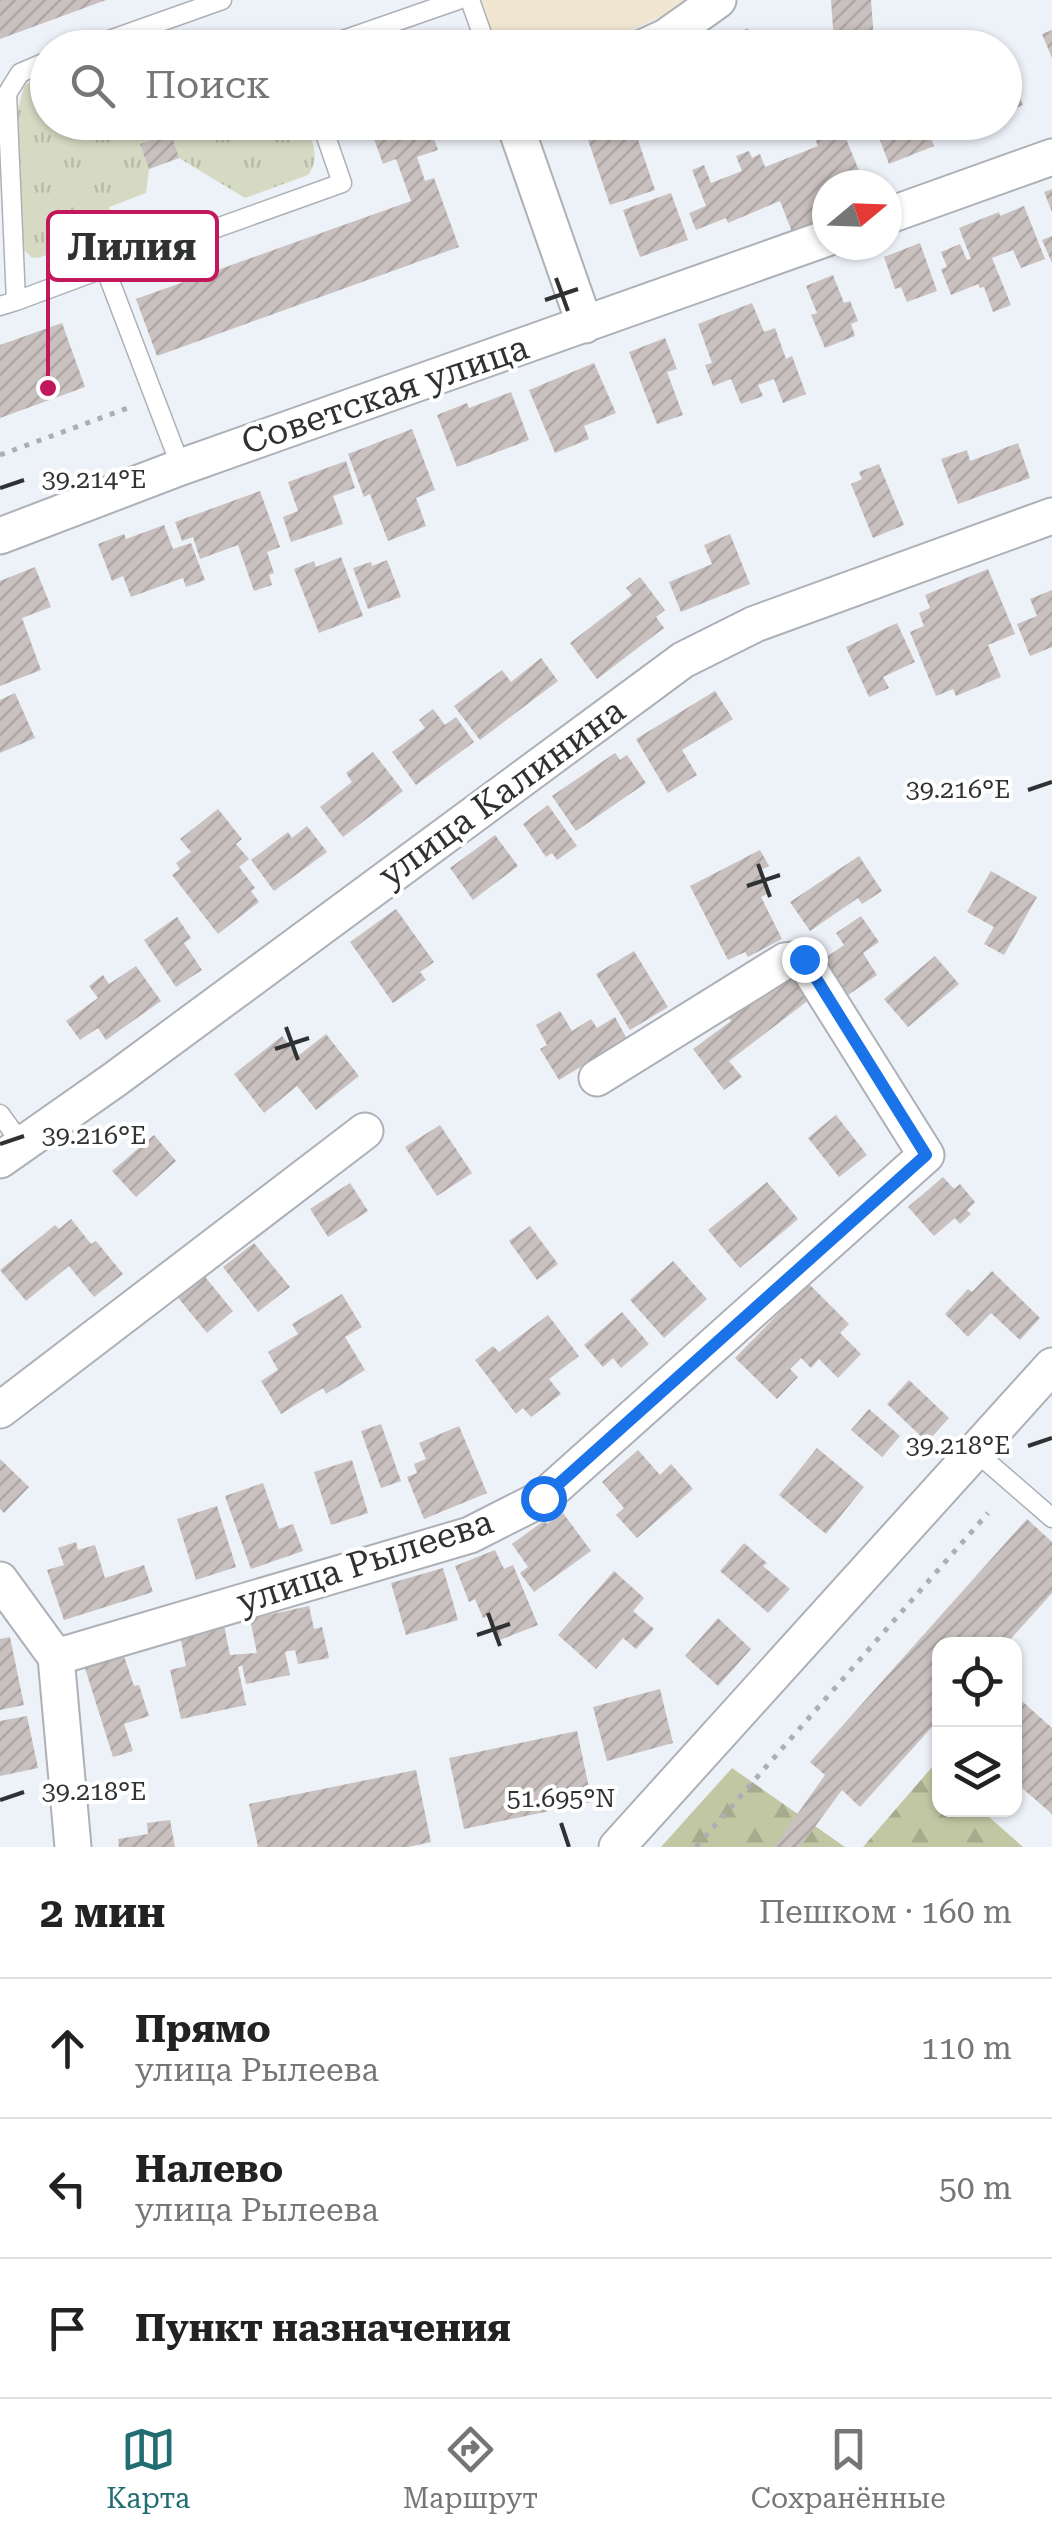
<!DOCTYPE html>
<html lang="ru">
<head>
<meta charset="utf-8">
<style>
  :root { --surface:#fff; --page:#f2f2f2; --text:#222; --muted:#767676; --line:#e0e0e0; --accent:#216d71 }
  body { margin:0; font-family:"Roboto Serif",serif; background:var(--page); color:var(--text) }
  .controls { position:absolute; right:30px; bottom:30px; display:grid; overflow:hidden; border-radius:20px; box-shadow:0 2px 8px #0004 }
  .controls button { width:90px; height:90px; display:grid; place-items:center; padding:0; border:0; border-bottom:2px solid var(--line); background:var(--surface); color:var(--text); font:50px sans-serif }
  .compass { position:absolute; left:812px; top:170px; width:90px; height:90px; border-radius:50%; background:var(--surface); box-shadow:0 2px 8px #0004; rotate:71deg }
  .stop { position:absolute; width:30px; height:30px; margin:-22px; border:8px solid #1a73e8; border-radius:50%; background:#fff }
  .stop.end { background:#1a73e8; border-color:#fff; box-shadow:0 2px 10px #0008 }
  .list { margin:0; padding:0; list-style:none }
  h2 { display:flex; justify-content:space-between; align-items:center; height:130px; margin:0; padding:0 40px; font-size:42px }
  h2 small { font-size:32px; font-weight:400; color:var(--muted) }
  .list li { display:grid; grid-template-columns:65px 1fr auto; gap:30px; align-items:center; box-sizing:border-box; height:140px; padding:0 40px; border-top:2px solid var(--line) }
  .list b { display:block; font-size:38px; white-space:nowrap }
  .list p { margin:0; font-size:32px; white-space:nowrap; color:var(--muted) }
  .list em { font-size:32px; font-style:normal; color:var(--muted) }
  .icon { flex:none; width:55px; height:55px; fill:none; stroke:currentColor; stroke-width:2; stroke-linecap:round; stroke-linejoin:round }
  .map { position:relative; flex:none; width:1052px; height:1847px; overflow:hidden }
  .search { position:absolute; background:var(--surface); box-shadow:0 2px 8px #0004; left:30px; right:30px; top:30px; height:110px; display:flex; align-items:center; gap:25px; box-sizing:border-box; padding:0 35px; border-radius:55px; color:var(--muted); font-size:38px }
  .sheet { height:550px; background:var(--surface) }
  nav { display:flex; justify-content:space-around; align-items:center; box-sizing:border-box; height:140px; border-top:2px solid var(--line); background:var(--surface); font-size:28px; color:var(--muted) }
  nav a { display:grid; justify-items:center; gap:5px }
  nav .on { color:var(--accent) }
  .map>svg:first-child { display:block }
  .industrial { fill:#f0e6d1 }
  .grass { fill:url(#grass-tufts) }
  .forest { fill:url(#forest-firs) }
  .building { fill:url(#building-hatch) }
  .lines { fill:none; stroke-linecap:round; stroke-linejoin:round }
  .service-casing { stroke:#adb1b7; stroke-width:21 }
  .minor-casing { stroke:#adb1b7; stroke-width:39 }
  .path { stroke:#abaeb3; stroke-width:5; stroke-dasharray:5 8; stroke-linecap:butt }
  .service { stroke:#fff; stroke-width:18 }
  .minor { stroke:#fff; stroke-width:35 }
  .route { stroke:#1a73e8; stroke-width:12 }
  .ticks { fill:none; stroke:#2f3133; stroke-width:4 }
  .labels { text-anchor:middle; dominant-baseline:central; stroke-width:8; stroke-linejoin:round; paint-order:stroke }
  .street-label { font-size:35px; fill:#2f3133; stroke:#fff }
  .ticks-label { font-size:25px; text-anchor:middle; fill:#2f3133; stroke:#fff; stroke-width:8; stroke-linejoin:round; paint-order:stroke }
  .leader { fill:none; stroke:#c2185b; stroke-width:4 }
  .callout-dot { fill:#c2185b; stroke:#fff; stroke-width:4 }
  .callout { fill:#fff; stroke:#c2185b; stroke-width:4 }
  .callout-label { font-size:38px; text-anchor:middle; font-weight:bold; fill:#2f3133 }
</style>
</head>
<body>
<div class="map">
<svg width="1052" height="1847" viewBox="0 0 1052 1847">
  <defs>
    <pattern id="grass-tufts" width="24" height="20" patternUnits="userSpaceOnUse" patternTransform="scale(2.5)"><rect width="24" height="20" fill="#d6dac3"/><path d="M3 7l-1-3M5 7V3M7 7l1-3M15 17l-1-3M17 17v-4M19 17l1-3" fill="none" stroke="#b8bca8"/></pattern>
    <pattern id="forest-firs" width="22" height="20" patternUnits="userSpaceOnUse" patternTransform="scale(2.5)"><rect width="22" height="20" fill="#c2c7a3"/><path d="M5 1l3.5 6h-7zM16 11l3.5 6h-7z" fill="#a7ab8d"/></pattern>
    <pattern id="building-hatch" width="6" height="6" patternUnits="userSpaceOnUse" patternTransform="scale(2.5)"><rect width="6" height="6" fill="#c9c1bf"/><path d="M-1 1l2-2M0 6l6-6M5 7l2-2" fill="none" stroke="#ada6a5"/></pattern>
  </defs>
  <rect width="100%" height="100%" fill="#edf1f8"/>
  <path class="industrial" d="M470,0H700L590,48L486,47Z"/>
  <path class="grass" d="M47,72L48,122L305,123C312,141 321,157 308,175L245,198L179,158L149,169L146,193L109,207L116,229L38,258L31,257L22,248L15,120L24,86Z"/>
  <path class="forest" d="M933,1766L939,1772L940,1810H981L1023,1847H863Z
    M732,1768L845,1847H661Z"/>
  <path class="building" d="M0,0H106L0,39Z
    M831,0H871L874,40L834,42Z
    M748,28L756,48H722L719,40Z
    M1052,30V58L1042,34Z
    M1004,60L1023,105L1004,113Z
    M368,122H428L438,150L417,157L425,181L434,178L459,247L157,356L136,299L411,201L396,159L383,164Z
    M591,122H632L655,190L610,205L583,125Z
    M873,122H925L934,146L889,164Z
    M840,124L860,173L823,187L827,196V219L792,232L780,201L728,223L726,218L696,230L689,213L706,206L692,170L704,165L711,183L742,171L736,156L749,151L752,158L760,154L765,167L818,146L813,134Z
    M171,134L179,158L149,169L140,144Z
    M1052,189V212L1044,192Z
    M671,193L688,240L640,257L623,210Z
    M1024,206L1045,259L1021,268L1013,250L992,258L1011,305L993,312L984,287L980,288L978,284L951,295L941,269L947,267L941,252L960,244L967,260L971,259L959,228L999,212L1000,216Z
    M1052,236V263L1042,240Z
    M920,243L937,291L907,302L901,287L895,289L884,257Z
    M833,275L844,303L850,301L858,321L851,324L855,336L825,348L811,315L817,313L806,286Z
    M752,303L764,332L775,328L786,359L792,356L806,394L783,403L774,379L758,385L763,396L741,404L731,379L713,386L705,365L712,363L698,324Z
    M62,323L85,387L0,418V345Z
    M665,338L677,369L667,372L683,415L657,424L629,352Z
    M594,363L616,413L584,426L589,439L555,453L529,390Z
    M511,392L529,440L457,467L437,415L467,403L469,408Z
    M412,429L435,490L416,498L426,526L388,541L370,494L364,497L348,454Z
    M1018,443L1030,478L958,504L941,459L967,450L970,461Z
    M346,461L355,488L333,496L343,524L291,542L283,517L298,511L288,482Z
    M879,464L904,525L873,538L851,484L862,479L859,472Z
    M260,491L280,547L267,552L274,573L269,575L272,585L254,591L238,545L200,559L193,537L182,541L175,522Z
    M164,525L173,549L191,543L205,580L186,587L183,578L131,597L123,576L112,581L98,544L124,534L126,539Z
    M730,534L750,584L681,612L669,582L712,564L704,545Z
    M341,557L363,616L319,633L294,569L314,561L316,567Z
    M387,560L401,597L368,609L353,568L371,562L372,566Z
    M35,567L51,607L22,618L41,670L0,686V581Z
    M988,569L1015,634L988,645L1001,677L956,696L953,689L936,696L910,632L924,626L919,613L930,608L925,595Z
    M640,577L665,610L656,617L664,628L597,679L570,643L632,595L626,588Z
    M1052,590V647L1030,656L1017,624L1037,616L1030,599Z
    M897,623L915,662L883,677L889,688L869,697L846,647Z
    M541,658L558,681L480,740L454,706L502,670L511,682Z
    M715,691L733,719L682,750L697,775L668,793L636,739Z
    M15,693L35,738L0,753V700Z
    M433,709L445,725L456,717L474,742L416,785L392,752L425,728L419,720Z
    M373,752L403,791L343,837L320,807L352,782L346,773Z
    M615,753L620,760L627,755L646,783L576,831L552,796Z
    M548,805L577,846L557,860L552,853L546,857L523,824Z
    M218,809L242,839L236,844L249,859L239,867L255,888L251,891L259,902L218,934L172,875L180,869L176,863L191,852L180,839Z
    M307,826L327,852L274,891L251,860L288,832L292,838Z
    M495,835L518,866L473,900L450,868Z
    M760,850L769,866L758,871L770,893L761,897L782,939L748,957L745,952L728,960L690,886Z
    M859,856L882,891L862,904L858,898L810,931L790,902Z
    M991,871L1037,897L1004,955L984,944L994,927L967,912Z
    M396,909L434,962L420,972L426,980L393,1003L350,942Z
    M861,916L879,942L863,953L877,975L848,995L833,974L818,963L844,945L836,933Z
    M177,917L191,938L184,943L202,970L176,987L144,940Z
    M634,951L668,1007L630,1030L596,974Z
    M935,956L959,984L908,1027L884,999Z
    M136,966L161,1001L106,1040L98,1028L80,1040L66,1021L98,998L89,986L103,975L109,984Z
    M794,970L814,996L729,1061L742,1077L724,1090L693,1049L731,1021L726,1014L744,1001L748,1006Z
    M560,1011L572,1031L591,1019L597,1028L615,1017L627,1039L559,1080L540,1049L547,1045L536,1025Z
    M326,1034L359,1076L316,1110L297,1086L264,1113L234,1074L282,1036L298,1056Z
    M836,1115L867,1155L839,1177L808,1138Z
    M440,1125L472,1173L437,1196L405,1147Z
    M154,1135L176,1161L136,1197L112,1171Z
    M943,1177L954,1189L960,1184L975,1202L967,1210L971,1214L960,1224L955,1218L934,1236L908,1207Z
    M767,1182L798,1219L740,1268L708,1230Z
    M350,1183L368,1211L328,1237L310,1209Z
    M71,1219L91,1244L96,1241L123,1274L94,1297L69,1266L26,1301L0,1270L55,1225L59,1229Z
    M530,1226L558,1264L537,1280L509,1241Z
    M254,1243L290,1287L258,1312L223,1267Z
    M673,1261L707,1299L664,1338L630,1300Z
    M992,1271L1040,1318L1020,1340L991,1313L968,1337L945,1314L968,1289L972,1292Z
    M201,1272L233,1311L207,1333L175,1294Z
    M808,1283L849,1324L840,1333L861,1354L838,1378L819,1359L811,1368L801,1358L790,1369L798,1377L777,1399L735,1358Z
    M342,1294L362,1327L345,1337L365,1370L326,1394L323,1388L281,1414L261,1381L278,1370L268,1352L298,1334L292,1324Z
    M622,1312L649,1344L621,1368L613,1358L603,1367L584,1345Z
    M548,1315L579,1356L549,1379L561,1394L531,1417L523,1408L516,1414L475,1360L493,1346L499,1352Z
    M909,1380L949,1418L927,1442L887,1404Z
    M869,1409L900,1436L882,1457L851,1430Z
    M381,1424L401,1481L381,1488L361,1431Z
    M459,1426L487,1493L424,1519L407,1477L417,1473L414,1464L426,1459L419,1443Z
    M817,1448L864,1487L826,1534L779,1495Z
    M638,1450L660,1475L671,1464L693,1489L637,1538L616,1515L624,1508L602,1482Z
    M0,1459L29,1487L4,1513L0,1509Z
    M352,1460L368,1513L331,1525L314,1472Z
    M263,1483L279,1529L293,1524L303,1551L251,1569L225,1496Z
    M217,1506L236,1567L196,1580L177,1519Z
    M563,1513L591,1551L534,1592L520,1573L528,1567L512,1544L545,1520L547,1524Z
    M1027,1519L1052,1542V1593L1006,1644H940V1718L860,1807L842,1790L800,1847H774L825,1775L810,1762Z
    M76,1542L78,1550L95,1545L105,1578L144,1565L153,1592L64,1620L47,1570L64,1565L58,1548Z
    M744,1543L767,1563L763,1566L790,1589L768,1613L720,1571Z
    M495,1550L504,1569L513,1565L538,1625L500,1640L489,1615L483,1618L475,1599L469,1602L455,1566Z
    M443,1568L458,1620L406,1635L391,1583Z
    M614,1571L644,1598L633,1611L654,1629L636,1649L623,1638L596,1669L558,1635Z
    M309,1606L314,1629L322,1627L329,1658L298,1664L295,1650L285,1652L290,1675L246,1684L242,1665L238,1667L246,1705L181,1719L170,1670L186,1666L180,1635L224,1625L230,1655L257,1653L250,1619Z
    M718,1618L751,1649L718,1686L685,1656Z
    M10,1637L24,1705L0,1710V1639Z
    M123,1653L134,1686L139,1685L149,1716L124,1724L133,1751L113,1757L84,1665Z
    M660,1689L673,1743L607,1761L593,1707Z
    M1014,1694L1052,1728V1814L1014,1781Z
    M27,1716L38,1768L0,1776V1721Z
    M577,1731L592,1802L464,1829L449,1758Z
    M416,1770L431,1842L408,1847H258L249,1804Z
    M170,1820L175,1847H119L118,1839L148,1834L147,1823Z"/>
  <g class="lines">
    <g class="service-casing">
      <path id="service" d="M470,0L487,48
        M87,48L222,0
        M320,48L458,0
        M16,301L105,268
        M0,306L16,301L7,94L20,73L48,61
        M181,467L105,268L342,183L321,122
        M0,1114L21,1143
        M976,1452L1052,1518"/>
    </g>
    <g class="minor-casing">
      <path id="minor" d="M642,48L666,37L718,0
        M514,122L585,325
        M887,216L1052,157
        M0,536L181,467L827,238
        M0,1160L114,1080L683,660L755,624L1052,516
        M0,1410L365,1131
        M0,1580L56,1657
        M56,1657L470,1535L543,1498L926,1155L803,959L785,961L597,1078
        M56,1657L73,1847
        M617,1847L1052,1366"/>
    </g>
    <path class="path" d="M0,455L133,406
      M696,1847L988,1513"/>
    <use href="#service" class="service"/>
    <use href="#minor" class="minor"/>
  </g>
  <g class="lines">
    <path class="route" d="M543,1498L926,1155L804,959"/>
  </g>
  <path class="ticks" d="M556,278L568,311M545,300L578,289M0,488L24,480M1028,790L1052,782M758,864L770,897M747,886L780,875M286,1027L298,1060M275,1049L309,1038M0,1144L24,1136M1028,1446L1052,1438M488,1613L500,1646M477,1635L510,1624M0,1800L24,1792M561,1823L569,1847"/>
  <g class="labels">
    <g class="street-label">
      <text transform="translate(385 395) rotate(-19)">Советская улица</text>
      <text transform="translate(502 793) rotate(-36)">улица Калинина</text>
      <text transform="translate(365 1562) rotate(-18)">улица Рылеева</text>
    </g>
  </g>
  <g class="ticks-label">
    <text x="94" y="488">39.214°E</text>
    <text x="958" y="798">39.216°E</text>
    <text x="94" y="1144">39.216°E</text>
    <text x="958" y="1454">39.218°E</text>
    <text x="94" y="1800">39.218°E</text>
    <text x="561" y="1807">51.695°N</text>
  </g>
  <path class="leader" d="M48 388L48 246"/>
  <circle class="callout-dot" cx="48" cy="388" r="10"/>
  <rect class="callout" x="48" y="212" width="169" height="68" rx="10"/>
  <g class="callout-label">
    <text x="132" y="260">Лилия</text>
  </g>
</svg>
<div class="controls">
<button><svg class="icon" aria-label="locate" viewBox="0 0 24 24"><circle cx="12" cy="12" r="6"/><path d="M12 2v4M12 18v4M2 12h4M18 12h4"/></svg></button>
<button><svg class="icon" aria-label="layers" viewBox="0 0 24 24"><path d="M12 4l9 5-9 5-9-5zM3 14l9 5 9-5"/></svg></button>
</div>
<svg class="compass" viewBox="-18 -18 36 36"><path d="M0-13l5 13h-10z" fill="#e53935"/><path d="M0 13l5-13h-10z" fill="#767676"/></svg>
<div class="stop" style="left:543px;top:1498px"></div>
<div class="stop end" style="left:804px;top:959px"></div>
<div class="search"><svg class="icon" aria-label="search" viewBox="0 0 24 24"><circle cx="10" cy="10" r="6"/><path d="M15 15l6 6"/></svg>Поиск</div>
</div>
<section class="sheet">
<h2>2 мин<small>Пешком · 160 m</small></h2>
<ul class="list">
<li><svg class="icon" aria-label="ahead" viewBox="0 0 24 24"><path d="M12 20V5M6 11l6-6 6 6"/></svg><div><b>Прямо</b><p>улица Рылеева</p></div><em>110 m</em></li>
<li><svg class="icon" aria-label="left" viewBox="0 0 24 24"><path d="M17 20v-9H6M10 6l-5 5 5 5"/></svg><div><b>Налево</b><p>улица Рылеева</p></div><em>50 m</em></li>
<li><svg class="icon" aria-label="arrive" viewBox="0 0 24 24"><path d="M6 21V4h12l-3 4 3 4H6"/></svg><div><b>Пункт назначения</b></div></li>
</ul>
</section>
<nav>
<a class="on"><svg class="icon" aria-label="map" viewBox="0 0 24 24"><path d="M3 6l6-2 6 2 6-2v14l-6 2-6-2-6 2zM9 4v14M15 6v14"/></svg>Карта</a>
<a><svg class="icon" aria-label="directions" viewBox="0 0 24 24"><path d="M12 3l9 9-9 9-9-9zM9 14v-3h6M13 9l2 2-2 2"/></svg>Маршрут</a>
<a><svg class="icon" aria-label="saved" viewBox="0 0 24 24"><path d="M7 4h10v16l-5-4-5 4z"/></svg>Сохранённые</a>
</nav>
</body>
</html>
